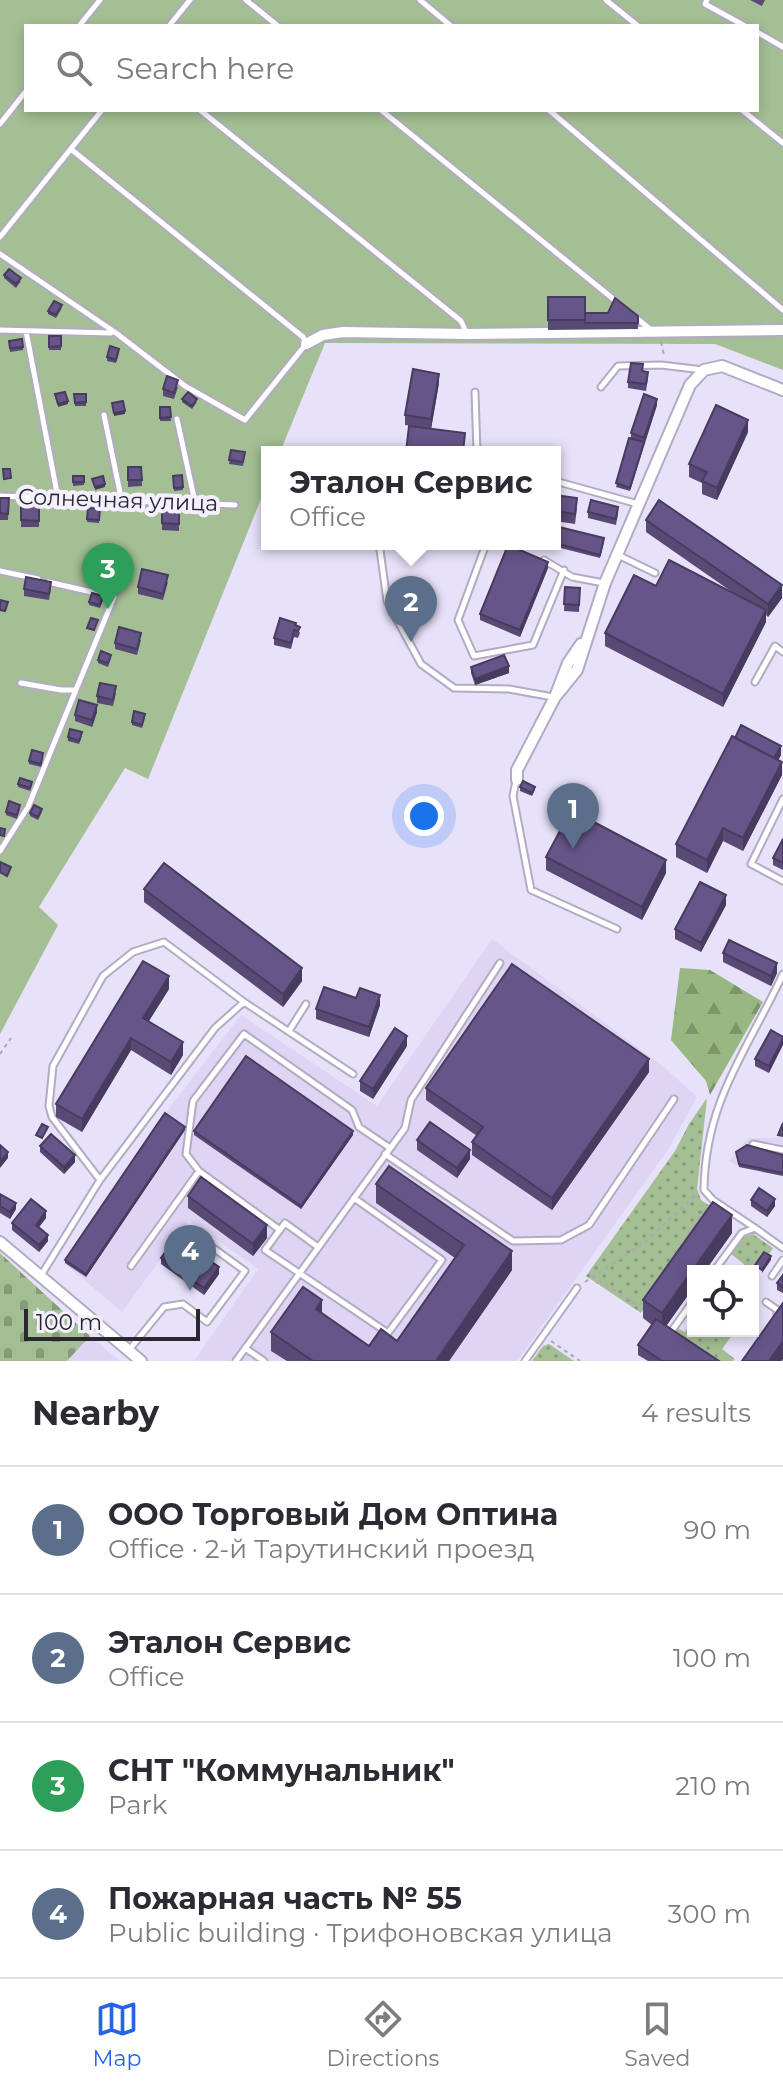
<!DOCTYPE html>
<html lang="en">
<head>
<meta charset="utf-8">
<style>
  :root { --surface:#fff; --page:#f2f2f3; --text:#2b2b33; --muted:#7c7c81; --line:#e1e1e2; --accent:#2563eb }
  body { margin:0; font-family:Montserrat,sans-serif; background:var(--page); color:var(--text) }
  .controls { position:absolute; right:24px; bottom:24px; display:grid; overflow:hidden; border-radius:0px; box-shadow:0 4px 12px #0003 }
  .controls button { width:72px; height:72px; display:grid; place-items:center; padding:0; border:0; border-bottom:2px solid var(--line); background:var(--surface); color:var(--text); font:40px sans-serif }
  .scale { position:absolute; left:24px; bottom:20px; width:176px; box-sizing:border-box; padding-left:8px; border:4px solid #2a2730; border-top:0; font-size:22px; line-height:28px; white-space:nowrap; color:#2a2730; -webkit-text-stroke:6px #f4f0ff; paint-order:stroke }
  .you { position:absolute; left:424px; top:816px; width:28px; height:28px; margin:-20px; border:6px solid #fff; border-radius:50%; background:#1a73e8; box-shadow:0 0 0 12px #1a73e833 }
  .badge { display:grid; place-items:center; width:52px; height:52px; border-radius:50%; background:var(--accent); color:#fff; font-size:26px; font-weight:700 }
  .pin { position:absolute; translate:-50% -66px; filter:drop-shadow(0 2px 4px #0008) }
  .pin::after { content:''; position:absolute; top:42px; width:28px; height:24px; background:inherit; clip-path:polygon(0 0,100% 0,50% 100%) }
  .popup { position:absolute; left:261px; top:446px; width:300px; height:104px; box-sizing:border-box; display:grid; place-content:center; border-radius:0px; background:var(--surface); filter:drop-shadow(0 2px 6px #0005); font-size:26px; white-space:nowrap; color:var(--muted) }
  .popup b { font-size:30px; color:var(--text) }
  .popup::after { content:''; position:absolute; left:50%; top:100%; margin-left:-16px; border:16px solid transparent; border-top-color:var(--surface) }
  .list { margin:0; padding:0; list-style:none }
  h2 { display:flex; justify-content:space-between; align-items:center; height:104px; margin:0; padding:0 32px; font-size:34px }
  h2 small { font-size:26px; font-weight:400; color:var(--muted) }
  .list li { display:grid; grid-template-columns:52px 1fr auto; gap:24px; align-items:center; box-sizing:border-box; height:128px; padding:0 32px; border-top:2px solid var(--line) }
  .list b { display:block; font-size:30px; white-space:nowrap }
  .list p { margin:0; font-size:26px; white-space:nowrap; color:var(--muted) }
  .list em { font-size:26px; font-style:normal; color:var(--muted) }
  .icon { flex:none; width:44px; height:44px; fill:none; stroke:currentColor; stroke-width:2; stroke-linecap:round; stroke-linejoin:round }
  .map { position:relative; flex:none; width:783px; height:1361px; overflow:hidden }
  .search { position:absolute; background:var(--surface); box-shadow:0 4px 12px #0003; left:24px; right:24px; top:24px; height:88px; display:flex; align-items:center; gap:20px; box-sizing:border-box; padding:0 28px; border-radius:0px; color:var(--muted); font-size:30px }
  .sheet { height:616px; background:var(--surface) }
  nav { display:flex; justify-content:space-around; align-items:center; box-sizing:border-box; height:112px; border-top:2px solid var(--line); background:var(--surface); font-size:22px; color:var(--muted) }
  nav a { display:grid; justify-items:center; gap:4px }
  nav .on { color:var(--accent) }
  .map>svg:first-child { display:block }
  .built { fill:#ded5f4 }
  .grass { fill:url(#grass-dots) }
  .forest { fill:url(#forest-firs) }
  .cemetery { fill:url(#cemetery-stones) }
  .garden { fill:#a4bf93; fill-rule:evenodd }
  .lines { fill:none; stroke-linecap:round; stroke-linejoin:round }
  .lane-casing { stroke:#b2abc2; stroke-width:9 }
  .street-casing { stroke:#b2abc2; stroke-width:14 }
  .path { stroke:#ada7bb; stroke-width:2; stroke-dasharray:4 4; stroke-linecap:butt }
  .lane { stroke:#fff; stroke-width:5 }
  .street { stroke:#fff; stroke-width:10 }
  .wall { fill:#584975 }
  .shaded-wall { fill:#473c5f }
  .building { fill:#658; stroke:#473c5f; stroke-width:2 }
  .labels { text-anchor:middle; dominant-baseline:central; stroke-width:8; stroke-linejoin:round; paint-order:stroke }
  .street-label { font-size:22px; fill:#2a2730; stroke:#f4f0ff }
</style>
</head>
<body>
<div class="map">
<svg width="783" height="1361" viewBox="0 0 783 1361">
  <defs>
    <pattern id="grass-dots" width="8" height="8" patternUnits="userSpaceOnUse" patternTransform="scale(2)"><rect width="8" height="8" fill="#a4bf93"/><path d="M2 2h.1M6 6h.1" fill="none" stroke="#869b78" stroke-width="1.8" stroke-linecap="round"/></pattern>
    <pattern id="forest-firs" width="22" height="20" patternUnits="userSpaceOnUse" patternTransform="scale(2)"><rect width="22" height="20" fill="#98b782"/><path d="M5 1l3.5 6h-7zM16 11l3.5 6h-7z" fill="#7c956b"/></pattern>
    <pattern id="cemetery-stones" width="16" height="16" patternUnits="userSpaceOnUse" patternTransform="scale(2)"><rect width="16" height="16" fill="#a4bf93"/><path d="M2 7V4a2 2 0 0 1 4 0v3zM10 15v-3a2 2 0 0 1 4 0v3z" fill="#869b78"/></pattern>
  </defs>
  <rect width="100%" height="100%" fill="#e8e1fa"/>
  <path class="built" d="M492,939L664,1067L697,1097L669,1148L517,1361H194L258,1269L189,1220L122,1312L64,1263L164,1115L241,1015L377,1106Z
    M783,1126V1176L739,1167L729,1161L748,1138H778Z
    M90,1336L120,1361H67Z"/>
  <path class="grass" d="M707,1098L697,1189L701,1200L716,1210L641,1313L586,1276L675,1151L689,1124Z
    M753,1234L773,1248L769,1254L764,1251L750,1271H740L744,1264L731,1254L743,1237Z
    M693,1320V1331H735L722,1349L735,1359L733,1361H710L673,1334L677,1328L685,1332Z
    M549,1344L574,1361H532L543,1346Z"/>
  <path class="forest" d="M680,968L710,970L763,1002L710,1095L706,1081L671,1040Z"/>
  <path class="cemetery" d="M0,1253L90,1336L67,1361H0Z"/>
  <path class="garden" d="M0,0H783V370L715,344L325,343L280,452H267V484L148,779L125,768L39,907L58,925L0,1034ZM26,26H757V110H26Z"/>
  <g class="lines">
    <g class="lane-casing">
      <path id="lane" d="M246,0L278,26
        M420,0L451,26
        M606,0L638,26
        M707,0L705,4L745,26
        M79,26L100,0
        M169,26L190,0
        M757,32L783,47
        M200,110L461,321L467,334
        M381,110L617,302
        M549,110L783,310
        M742,110L783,143
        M0,124L26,91
        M0,237L102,110
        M0,254L116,333L185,386L245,420L306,344L303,337L72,150
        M634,316L651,330
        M0,330L111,333
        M26,331L58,498
        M601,387L618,366L661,365L703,370
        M475,392L477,452
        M104,415L122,502
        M177,419L195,502
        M555,481L638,504
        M0,496L235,505
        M486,544L458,620L474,656L533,645L564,570
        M380,550L387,601L421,664L454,688L509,689L553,697
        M618,555L655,573
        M544,560L572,577L604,583
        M0,571L38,579
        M755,682L775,646L783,652
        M21,683L61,690H75
        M516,781L513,796L531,890L617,929
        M783,799L751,864L783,881
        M0,851L28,807L114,597L48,582
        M289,1031L306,1004
        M753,1144L783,1150
        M385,1154L513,1241L561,1240L589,1225L674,1099
        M199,1171L186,1154L193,1101L244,1034L352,1110L359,1127L390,1148
        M100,1180L52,1117L49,1106L53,1066L103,976L133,952L164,942L244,1002
        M755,1228L713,1200L704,1190C705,1101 747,1051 783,974
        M318,1247L285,1223L265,1250L388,1333L442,1260L354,1198
        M131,1266L199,1171L280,1230
        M714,1271L742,1233L755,1228L783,1248
        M772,1276L783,1260
        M40,1277L100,1180L215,1028L244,1002L353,1074
        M766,1302L779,1311L777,1314
        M673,1329L693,1301
        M245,1348L264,1361
        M129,1350L164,1307L183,1304L207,1322L245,1271L194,1234
        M236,1361L405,1128L411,1100L500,963
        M525,1361L577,1288"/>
    </g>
    <g class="street-casing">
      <path id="street" d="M306,344L323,335L343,332L467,334L783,330
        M555,697L577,670L605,583L690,385L704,370L722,366L783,390
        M517,780V770L555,697L568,663L581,644
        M0,1242L141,1361"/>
    </g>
    <path class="path" d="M661,342L664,355
      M0,1054L11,1038
      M592,1276L639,1306L706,1208
      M585,1282L645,1242L696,1195
      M681,1335L720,1361
      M551,1341L580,1361"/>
    <use href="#lane" class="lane"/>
    <use href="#street" class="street"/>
  </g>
  <path class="wall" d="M750,0H765L762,6Z
    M4,275L21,281L16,288L4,278Z
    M548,297L585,313L638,316V329L548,330Z
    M62,308L56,318L48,314V311Z
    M49,336H61V350H49Z
    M22,339L23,350L10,352L9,341Z
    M119,352L116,363L107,361V357Z
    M643,371L648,378L646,391L628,388V382Z
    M439,383L431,429L465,445L427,428L405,425V415Z
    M178,387L174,399L163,396V389Z
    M74,394H86V406H75Z
    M182,399L197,402L192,409L182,402Z
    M657,405L630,491L616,487L631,438V433Z
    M160,407H170L171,421H160Z
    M748,432L717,500L702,494V483L689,477V464Z
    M231,450L245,452L243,466L229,464Z
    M128,467H141L142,486L128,487Z
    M182,475L183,490L174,491L173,476Z
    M73,476H84V485L73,486Z
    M555,495L577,508L575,524L555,521Z
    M0,498H9L8,520H0Z
    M21,505L39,506V527H21Z
    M88,508L100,509L99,523L87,522Z
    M179,509V531L162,530V523Z
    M588,512L618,513L616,525L588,518Z
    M646,520L782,598L768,617L766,615V622L723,707L605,646V633L656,586L735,594L646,532Z
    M555,526L604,542L600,558L545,544H555Z
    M548,568L520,637L480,620V614Z
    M89,576H110L107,588L89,582Z
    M168,582L163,600L138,594V587Z
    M565,587L580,588L579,612L564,611Z
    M51,588L49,600L24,596V589Z
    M103,600L100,608L89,605V602Z
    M296,626L300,633L298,638L294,637L291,649L274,645V638Z
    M141,640L137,655L115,649V643Z
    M111,658L108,667L98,663V660Z
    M471,667L509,673L475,685L471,673Z
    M116,693L113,706L97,703V696Z
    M97,712L92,727L75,721V715Z
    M145,717L142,728L132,725V722Z
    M82,736L79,744L68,741V737Z
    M781,755L778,760L782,775L743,851L723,841L707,873L676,857V844Z
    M43,756L41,767L29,764V761Z
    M18,784L32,785L30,791L18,787Z
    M520,787L535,790L532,796L520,791Z
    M20,808L17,819L6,815V812Z
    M42,812L38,820L30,816V813Z
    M783,839V870L773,865V858Z
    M546,857L666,873L642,920L546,870Z
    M144,889L302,981L283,1007L144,902Z
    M726,905L701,952L675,939V929Z
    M723,953L777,973L771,986L723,962Z
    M169,989L149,1021L183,1055L171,1075L131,1050L82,1132L56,1117V1104Z
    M356,998L380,1005L369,1037L316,1019V1009Z
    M771,1030L769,1073L755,1066V1059Z
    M407,1046L373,1099L360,1091V1081Z
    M649,1072L552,1210L472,1155V1142L477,1136L426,1100V1088Z
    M185,1130L86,1277L65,1263V1260Z
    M194,1131L353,1135L301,1209L194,1135Z
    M417,1140L470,1159L457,1178L417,1150Z
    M40,1146L75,1162L64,1174L40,1152Z
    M736,1152L783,1155V1176L739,1167Z
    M376,1184L512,1270L449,1361H287L271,1351V1332L322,1314L369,1346L397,1341L455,1258L376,1203Z
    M0,1194L16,1209L10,1219L0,1213Z
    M188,1196L267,1238L253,1256L188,1208Z
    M751,1200L775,1206L767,1217L751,1206Z
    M46,1218L39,1227L48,1241L39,1252L12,1230V1223Z
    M732,1233L705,1271H693V1288L666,1326L719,1361H648L638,1355V1345L652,1325L643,1318V1300Z
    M161,1258L219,1274L204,1295L161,1264Z
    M783,1275V1293L777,1290V1283Z"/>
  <path class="shaded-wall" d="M439,374V383L431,429V419Z
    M657,399V405L644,444V438Z
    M68,401V404L58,407V404Z
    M125,411V414L114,416V413Z
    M748,420V432L717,500V488Z
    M105,484V487L95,490V487Z
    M548,562V568L520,637V630Z
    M782,585V598L768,617V604Z
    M766,610V622L723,707V694Z
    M509,666V673L475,685V679Z
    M97,705V712L92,727V720Z
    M781,746V755L773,770V760Z
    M782,762V775L743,851V838Z
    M723,828V841L707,873V860Z
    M666,860V873L642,920V907Z
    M726,895V905L701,952V943Z
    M777,963V973L771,986V976Z
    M302,968V981L283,1007V994Z
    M169,976V989L143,1030V1018Z
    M380,995V1005L369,1037V1027Z
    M407,1036V1046L373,1099V1089Z
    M131,1038V1050L82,1132V1119Z
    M783,1039V1045L769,1073V1066Z
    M183,1042V1055L171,1075V1062Z
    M649,1059V1072L552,1210V1198Z
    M185,1127V1130L86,1277V1274Z
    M353,1131V1135L301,1209V1206Z
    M470,1150V1159L457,1178V1168Z
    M8,1152V1158L0,1168V1162Z
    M75,1155V1162L64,1174V1167Z
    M775,1199V1206L767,1217V1211Z
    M16,1203V1209L10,1219V1212Z
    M46,1211V1218L36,1231V1225Z
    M732,1215V1233L705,1271H693V1288L662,1332V1313Z
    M267,1225V1238L253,1256V1244Z
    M48,1235V1241L39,1252V1245Z
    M512,1251V1270L449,1361H436Z
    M771,1256V1260L762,1273V1270Z
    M219,1267V1274L204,1295V1288Z
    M322,1300V1319L316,1309Z
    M783,1341V1359L782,1361H769Z"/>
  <path class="building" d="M9,269L21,278L16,284L4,275Z
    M548,297H585V320H548Z
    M615,298L638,316V323H585V313H608Z
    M54,301L62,305L56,315L48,311Z
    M49,336H61V346L49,347Z
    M22,339L23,347L10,348L9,341Z
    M110,346L119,349L116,360L107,357Z
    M631,363L643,364L642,371L648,372L646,384L628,382Z
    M413,369L439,374L431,419L405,415Z
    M167,376L178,380L174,393L163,389Z
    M65,392L68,401L58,404L55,394Z
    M188,392L197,399L192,406L182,399Z
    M74,394H86V402L75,403Z
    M644,394L657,399L644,438L631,433Z
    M123,401L125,411L114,413L112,403Z
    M716,405L748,420L717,488L702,481L707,472L689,464Z
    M160,407H170L171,417L160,418Z
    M409,426L465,433L463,452H406Z
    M629,438L644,442L630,488L616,483Z
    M231,450L245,452L243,462L229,460Z
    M128,467H141L142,480H128Z
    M3,469H10L11,478L4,479Z
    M182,475L183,487L174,488L173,476Z
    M73,476H84V482H73Z
    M103,476L105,484L95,487L92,479Z
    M555,495L577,498L575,514L555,511Z
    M0,498H9L8,514L0,513Z
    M591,500L618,507L616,519L588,512Z
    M659,500L782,585L768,604L646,520Z
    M21,505L39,506V521L21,520Z
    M88,508L100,509L99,520L87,519Z
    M162,508L179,509V524L162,523Z
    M555,526L604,538L600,555L555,543Z
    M508,545L548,562L520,630L480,614Z
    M669,560L766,610L723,694L605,633L634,575L656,586Z
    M93,564L110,570L107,581L89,576Z
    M142,569L168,575L163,594L138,587Z
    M26,577L51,582L49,594L24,589Z
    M565,587L580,588L579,605L564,604Z
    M92,593L103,596L100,605L89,602Z
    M0,600L8,602L5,611L0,610Z
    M91,618L98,620L94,630L87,628Z
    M280,618L296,623L295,625L300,627L298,631L294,630L291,643L274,638Z
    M119,627L141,633L137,649L115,643Z
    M101,651L111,655L108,663L98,660Z
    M504,655L509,666L475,679L471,667Z
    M100,683L116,686L113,700L97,696Z
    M79,700L97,705L92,720L75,715Z
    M134,711L145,714L142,725L132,722Z
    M741,725L781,746L774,758L735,738Z
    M70,729L82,732L79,741L68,737Z
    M732,736L782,762L743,838L723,828L707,860L676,844Z
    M32,750L43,753L41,764L29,761Z
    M20,778L32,782L30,788L18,784Z
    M523,781L535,787L532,793L520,787Z
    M9,801L20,805L17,815L6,812Z
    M34,805L42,809L38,817L30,813Z
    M571,810L666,860L642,907L546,857Z
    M0,828L5,829L4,836L0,835Z
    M783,839V863L773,858Z
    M0,862L11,867L7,876L0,872Z
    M164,863L302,968L283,994L144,889Z
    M700,882L726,895L701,943L675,929Z
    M729,940L777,963L771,976L723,953Z
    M143,961L169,976L143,1018L183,1042L171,1062L131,1038L82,1119L56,1104Z
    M512,964L649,1059L552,1198L472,1142L483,1127L426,1088Z
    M324,987L356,998L360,988L380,995L369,1027L316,1009Z
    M395,1028L407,1036L373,1089L360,1081Z
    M771,1030L783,1037V1039L769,1066L755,1059Z
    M246,1056L353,1131L301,1206L194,1131Z
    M165,1113L185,1127L86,1274L65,1260Z
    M430,1122L470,1150L457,1168L417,1140Z
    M783,1123V1136L778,1135Z
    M42,1124L48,1127L42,1138L36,1135Z
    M51,1134L75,1155L64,1167L40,1146Z
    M0,1145L8,1152L0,1162Z
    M747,1145L783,1155V1173L739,1164L736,1152Z
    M389,1166L512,1251L436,1361H313L271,1332L303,1287L322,1300L316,1309L369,1346L381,1329L397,1341L464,1245L376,1184Z
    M201,1177L267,1225L253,1244L188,1196Z
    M759,1188L775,1199L767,1211L751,1200Z
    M0,1194L16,1203L10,1212L0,1206Z
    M31,1199L46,1211L36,1225L48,1235L39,1245L12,1223Z
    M713,1202L732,1215L662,1313L643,1300Z
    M176,1237L219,1267L204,1288L161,1258Z
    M764,1252L771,1256L762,1270L755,1265Z
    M783,1275V1287L777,1283Z
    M783,1303V1341L769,1361H742Z
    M656,1319L719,1361H662L638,1345Z"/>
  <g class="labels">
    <g class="street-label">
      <text transform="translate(118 500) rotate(2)">Солнечная улица</text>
    </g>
  </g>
</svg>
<div class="controls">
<button><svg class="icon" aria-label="locate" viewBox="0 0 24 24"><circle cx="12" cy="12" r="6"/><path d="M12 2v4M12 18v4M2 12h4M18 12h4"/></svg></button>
</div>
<div class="scale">100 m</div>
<div class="you"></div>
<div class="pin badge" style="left:573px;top:849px;background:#5c6f8a">1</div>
<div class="pin badge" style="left:411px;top:642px;background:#5c6f8a">2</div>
<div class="popup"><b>Эталон Сервис</b>Office</div>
<div class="pin badge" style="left:108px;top:609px;background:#2e9e5b">3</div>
<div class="pin badge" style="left:190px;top:1291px;background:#5c6f8a">4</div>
<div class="search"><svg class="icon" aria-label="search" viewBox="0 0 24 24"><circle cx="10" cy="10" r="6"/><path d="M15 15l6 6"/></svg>Search here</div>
</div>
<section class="sheet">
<h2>Nearby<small>4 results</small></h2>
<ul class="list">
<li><span class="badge" style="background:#5c6f8a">1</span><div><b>ООО Торговый Дом Оптина</b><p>Office · 2-й Тарутинский проезд</p></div><em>90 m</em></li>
<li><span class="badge" style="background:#5c6f8a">2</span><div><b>Эталон Сервис</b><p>Office</p></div><em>100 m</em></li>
<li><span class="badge" style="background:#2e9e5b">3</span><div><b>СНТ &quot;Коммунальник&quot;</b><p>Park</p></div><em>210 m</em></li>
<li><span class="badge" style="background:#5c6f8a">4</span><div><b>Пожарная часть № 55</b><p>Public building · Трифоновская улица</p></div><em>300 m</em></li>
</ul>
</section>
<nav>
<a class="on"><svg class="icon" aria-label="map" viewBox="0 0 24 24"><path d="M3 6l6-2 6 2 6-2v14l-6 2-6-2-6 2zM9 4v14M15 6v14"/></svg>Map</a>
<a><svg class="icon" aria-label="directions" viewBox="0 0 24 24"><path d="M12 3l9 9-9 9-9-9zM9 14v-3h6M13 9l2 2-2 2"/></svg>Directions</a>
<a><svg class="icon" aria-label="saved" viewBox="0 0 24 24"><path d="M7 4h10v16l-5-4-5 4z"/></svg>Saved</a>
</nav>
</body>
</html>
